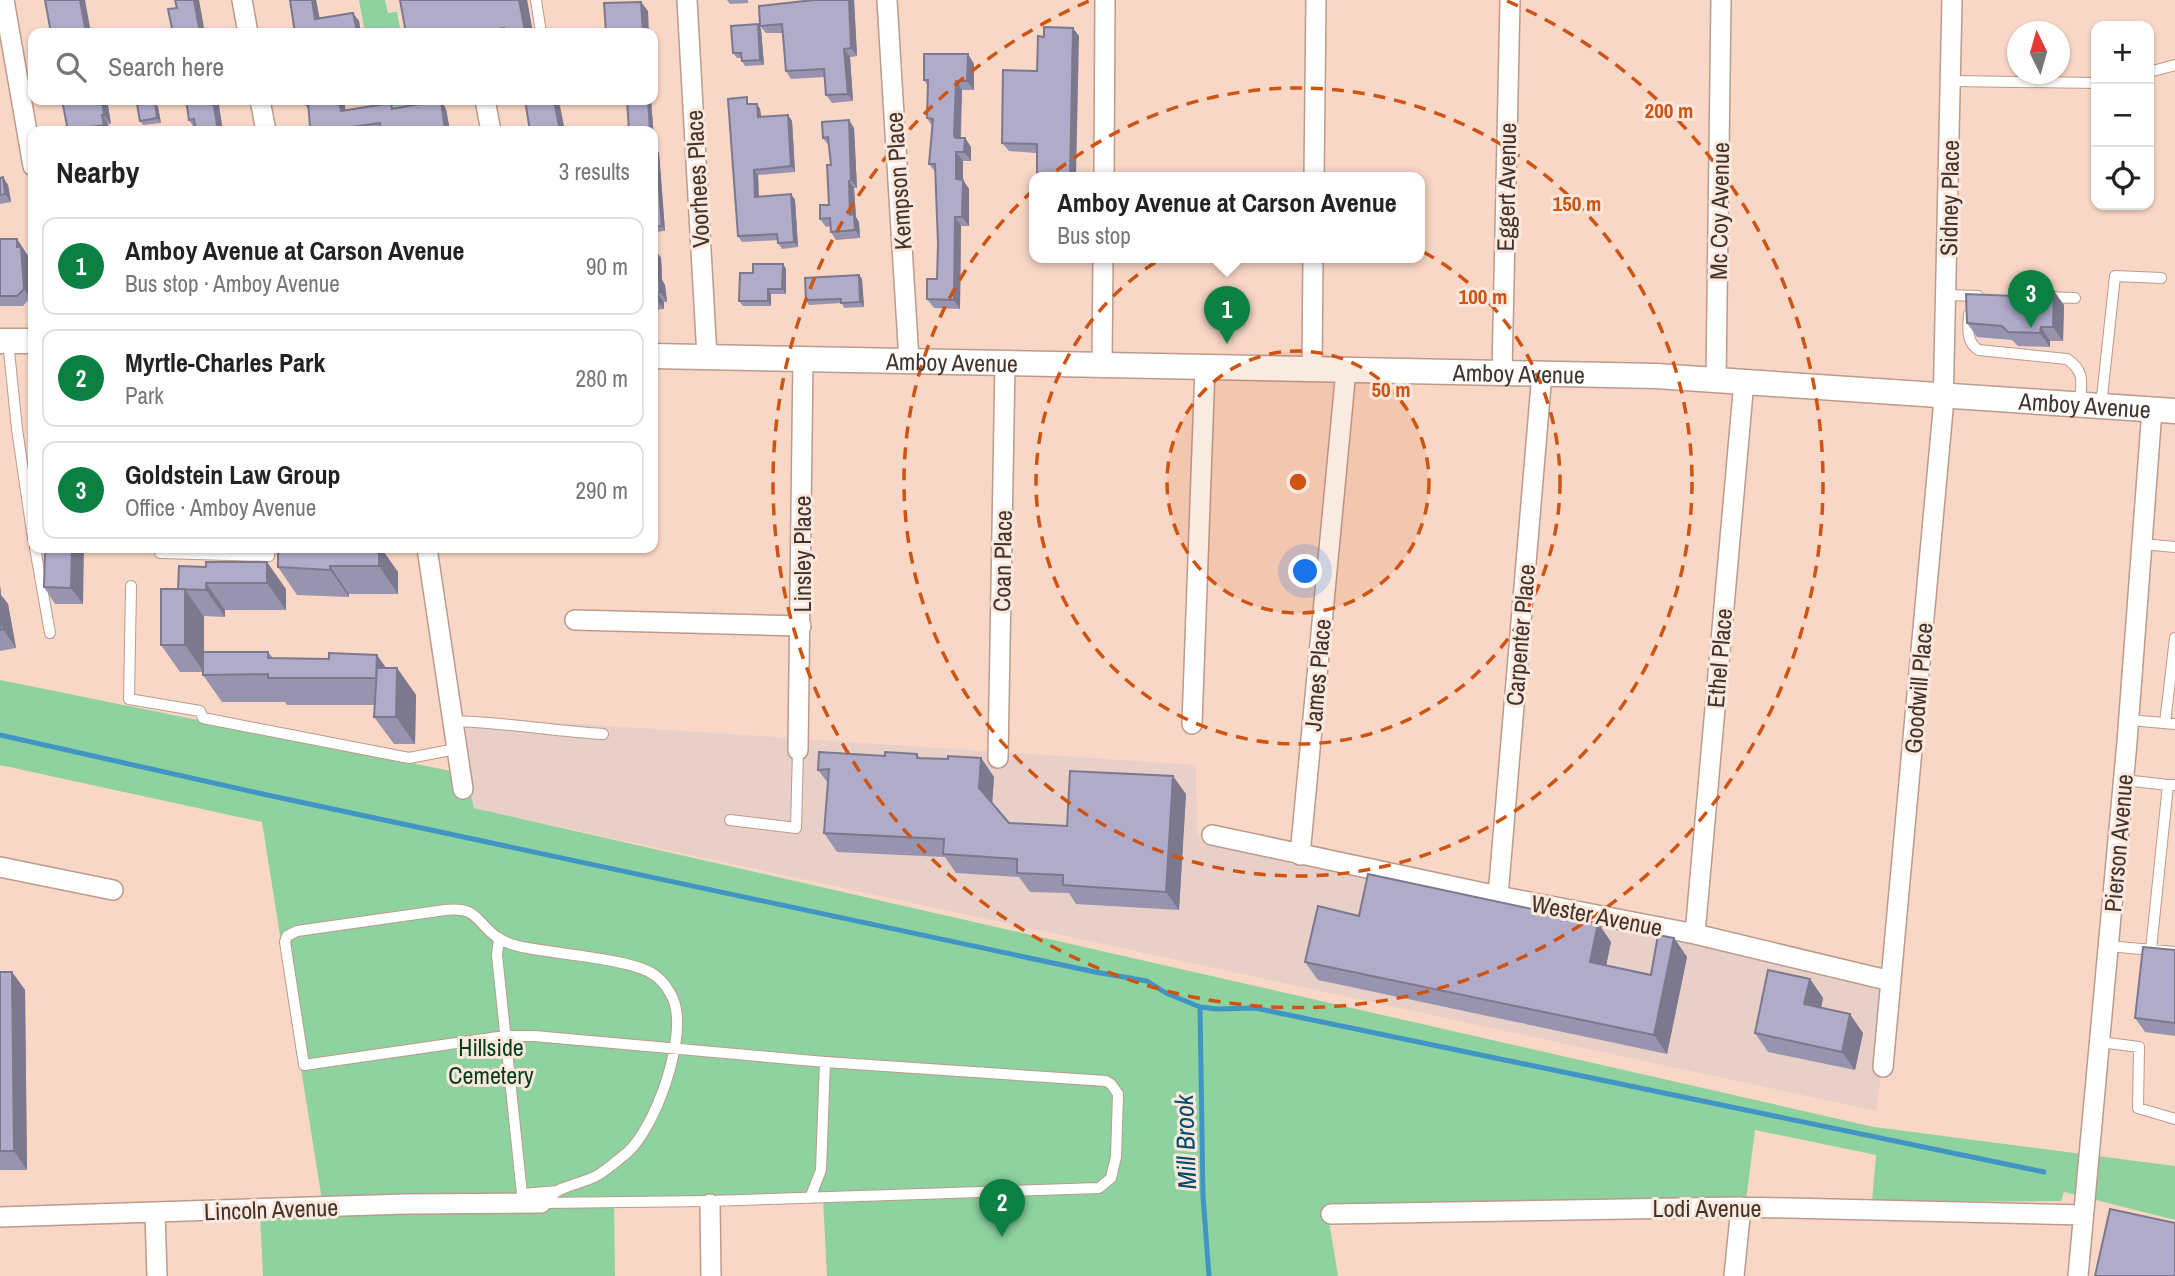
<!DOCTYPE html>
<html lang="en">
<head>
<meta charset="utf-8">
<style>
  :root { --surface:#fff; --page:#f6f6f6; --text:#222; --muted:#767676; --line:#e0e0e0; --accent:#0b8043 }
  body { margin:0; font-family:"Archivo Narrow",sans-serif; background:var(--page); color:var(--text) }
  .controls { position:absolute; right:21px; top:21px; display:grid; overflow:hidden; border-radius:14px; box-shadow:0 2px 5px #0004 }
  .controls button { width:63px; height:63px; display:grid; place-items:center; padding:0; border:0; border-bottom:2px solid var(--line); background:var(--surface); color:var(--text); font:35px sans-serif }
  .compass { position:absolute; left:2007px; top:21px; width:63px; height:63px; border-radius:50%; background:var(--surface); box-shadow:0 2px 5px #0004; rotate:355deg }
  .you { position:absolute; left:1306px; top:572px; width:24px; height:24px; margin:-18px; border:5px solid #fff; border-radius:50%; background:#1a73e8; box-shadow:0 0 0 10px #1a73e833 }
  .badge { display:grid; place-items:center; width:46px; height:46px; border-radius:50%; background:var(--accent); color:#fff; font-size:23px; font-weight:700 }
  .pin { position:absolute; translate:-50% -58px; filter:drop-shadow(0 2px 4px #0008) }
  .pin::after { content:''; position:absolute; top:37px; width:24px; height:21px; background:inherit; clip-path:polygon(0 0,100% 0,50% 100%) }
  .popup { position:absolute; left:1029px; top:172px; width:396px; height:91px; box-sizing:border-box; display:grid; place-content:center; border-radius:14px; background:var(--surface); filter:drop-shadow(0 2px 5px #0005); font-size:23px; white-space:nowrap; color:var(--muted) }
  .popup b { font-size:26px; color:var(--text) }
  .popup::after { content:''; position:absolute; left:50%; top:100%; margin-left:-14px; border:14px solid transparent; border-top-color:var(--surface) }
  .list { margin:0; padding:0; list-style:none }
  h2 { display:flex; justify-content:space-between; align-items:center; height:91px; margin:0; padding:0 28px; font-size:30px }
  h2 small { font-size:23px; font-weight:400; color:var(--muted) }
  .list li { display:grid; grid-template-columns:46px 1fr auto; gap:21px; align-items:center; box-sizing:border-box; height:98px; margin:0 14px 14px; padding:0 14px; border:2px solid var(--line); border-radius:14px }
  .list b { display:block; font-size:26px; white-space:nowrap }
  .list p { margin:0; font-size:23px; white-space:nowrap; color:var(--muted) }
  .list em { font-size:23px; font-style:normal; color:var(--muted) }
  .icon { flex:none; width:38px; height:38px; fill:none; stroke:currentColor; stroke-width:2; stroke-linecap:round; stroke-linejoin:round }
  .map { position:relative; flex:none; width:2175px; height:1276px; overflow:hidden }
  .search { position:absolute; background:var(--surface); box-shadow:0 2px 5px #0004; left:28px; top:28px; width:630px; height:77px; display:flex; align-items:center; gap:18px; box-sizing:border-box; padding:0 24px; border-radius:14px; color:var(--muted); font-size:26px }
  .panel { position:absolute; background:var(--surface); box-shadow:0 2px 5px #0004; left:28px; top:126px; width:630px; height:427px; border-radius:14px }
  .map>svg:first-child { display:block }
  .industrial { fill:#e8cfc8 }
  .green { fill:#8ed29f }
  .lines { fill:none; stroke-linecap:round; stroke-linejoin:round }
  .stream { stroke:#4095c4; stroke-width:5 }
  .service-casing { stroke:#bb9b8b; stroke-width:12 }
  .minor-casing { stroke:#bb9b8b; stroke-width:22 }
  .tertiary-casing { stroke:#bb9b8b; stroke-width:27 }
  .service { stroke:#fff; stroke-width:10 }
  .minor { stroke:#fff; stroke-width:19 }
  .tertiary { stroke:#fff; stroke-width:24 }
  .wall { fill:#9893ae }
  .shaded-wall { fill:#7c788d }
  .building { fill:#b1abca; stroke:#7c788d; stroke-width:2 }
  .ring { fill:none; stroke:#cf5311; stroke-width:3.5; stroke-dasharray:12 9 }
  .labels { text-anchor:middle; dominant-baseline:central; stroke-width:6; stroke-linejoin:round; paint-order:stroke }
  .street-label { font-size:24px; fill:#41342d; stroke:#fde8de }
  .park-label { font-size:24px; fill:#023d1b; stroke:#fde8de }
  .water-label { font-size:26px; font-style:italic; fill:#034b6b; stroke:#fde8de }
  .centre { fill:#cf5311; stroke:#fde8de; stroke-width:3.5 }
  .ring-label { font-size:21px; text-anchor:middle; font-weight:bold; fill:#cf5311; stroke:#fde8de; stroke-width:6; stroke-linejoin:round; paint-order:stroke }
</style>
</head>
<body>
<div class="map">
<svg width="2175" height="1276" viewBox="0 0 2175 1276">
  <rect width="100%" height="100%" fill="#f9d7c7"/>
  <path class="industrial" d="M457,716L1196,765L1197,835L1894,985L1876,1111L473,808Z"/>
  <path class="green" d="M359,0H385L388,13L397,12L401,33H365Z
    M377,100H432L433,102L379,111Z
    M0,680L466,774L474,808L1874,1127L2175,1166V1220L2064,1192L2061,1201L1872,1202L1876,1155L1755,1130L1744,1217L1329,1221L1338,1276H827L823,1198L614,1203L615,1276H263L260,1216L324,1213L262,822L0,765Z"/>
  <g class="lines">
    <path class="stream" d="M0,735L258,793L1095,972L1147,981L1166,993L1200,1007L1216,1009L1255,1008L2044,1172
      M1200,1007L1203,1196L1209,1276"/>
    <g class="service-casing">
      <path id="service" d="M536,0L541,33
        M2149,72L2175,65
        M1952,81L2096,83
        M1947,295L1978,296
        M2046,297L2075,298
        M1969,314C1968,328 1966,343 1979,350L2067,359C2086,372 2081,383 2080,404
        M8,341L17,429L33,539
        M2101,406L2115,276L2161,278
        M2142,544L2175,547
        M35,548L50,633
        M160,548V553L269,556V548
        M131,586L129,699L200,711L203,718L409,758L456,749
        M2129,720L2175,724
        M452,721C503,722 553,731 603,734
        M2165,723L2175,638
        M2124,780L2168,785
        M730,820L796,828L798,750
        M499,938L497,955L522,1194L558,1191
        M2108,946L2175,952
        M2151,949L2168,785H2175
        M2100,1042L2139,1047L2138,1108L2175,1119
        M810,1198L821,1170L825,1062
        M541,1203L710,1201L1099,1188L1111,1178L1116,1157L1118,1094L1111,1084L1106,1081L825,1062L534,1036H505L304,1065L285,942L287,936L297,931L445,910C480,907 474,921 498,938C506,943 519,947 528,948C558,954 630,959 653,974C664,981 674,996 676,1009C683,1047 656,1125 628,1152C619,1159 608,1169 598,1175C586,1182 571,1184 559,1190C553,1194 547,1199 541,1203"/>
    </g>
    <g class="minor-casing">
      <path id="minor" d="M4,0L33,166
        M242,0L248,33
        M687,0L707,357
        M887,0L909,361
        M260,100L266,131
        M485,100L491,131
        M1104,178L1105,0
        M1314,178L1316,0
        M1102,364L1103,258
        M1312,369L1313,258
        M1502,373L1510,0
        M1716,380L1721,0
        M427,548L463,789
        M575,620L801,626
        M1192,724L1205,367
        M798,750L803,358
        M998,758L1005,363
        M1212,835L1498,896L1695,934L1891,981
        M1300,855L1346,370
        M0,867L113,890
        M1498,896L1542,373
        M1695,934L1744,381
        M1883,1067L1943,410L1952,0
        M710,1204L711,1276
        M155,1212L157,1276
        M1331,1214L1741,1207L2083,1215
        M0,1217L406,1204L541,1203
        M1734,1276L1741,1207
        M2078,1276L2127,742L2152,410"/>
    </g>
    <g class="tertiary-casing">
      <g id="tertiary">
        <path d="M0,341H33"/>
        <path id="s1" d="M653,356L1656,376L2175,411"/>
      </g>
    </g>
    <use href="#service" class="service"/>
    <use href="#minor" class="minor"/>
    <use href="#tertiary" class="tertiary"/>
  </g>
  <path class="wall" d="M290,0H316L320,19L359,21L361,33H295Z
    M400,0H527L533,33H406Z
    M727,0H748V3L730,4Z
    M814,0H854L857,56L850,57L853,101L832,103L826,95L825,77L791,79L786,71L783,33H766L760,26Z
    M758,24L761,29L764,65L745,66L742,61L741,58H737L733,53Z
    M1079,36L1037,153L1009,151L1002,143L1037,71Z
    M968,54L974,64V90H962L961,138H965L971,147V161H963V180L969,189V226H961L960,309L934,308L927,299L937,279L938,244L936,173L929,164L932,126L927,118L928,86L924,80Z
    M107,100L111,124H108L110,131H68Z
    M186,100H218L223,131H196L189,120Z
    M302,100H344L345,110L394,109H446L450,131H307L310,127L308,109Z
    M627,100H651L655,149L659,153L665,231L653,232V131Z
    M750,103L751,104H757L760,109L761,117L788,115L792,121L795,172L758,175L759,196L791,194L795,200L798,247L782,249L778,243V240L742,242L738,236Z
    M158,107L161,123L143,125L140,121Z
    M854,128L857,188H854L856,217L859,222L860,238L836,240L831,232V226L826,227L820,219L829,205L831,165L829,146L823,138Z
    M0,178L8,185L11,202L0,204Z
    M0,239H17L28,256L30,298L23,306H0Z
    M653,248H654L661,258L662,280L665,285L667,302H664V309L653,310Z
    M783,264L786,269V294H771V306H743L739,301L753,273Z
    M859,275L862,279L864,307L844,308L842,303L809,305L806,300Z
    M2064,305L2063,341H2050V347L2018,346L2012,340L1977,337L1967,323Z
    M45,548L83,604H55L44,587Z
    M381,548L398,572V594H349V597L297,595L278,567Z
    M206,562L286,589V610H225V617L204,616V652H268L273,658L397,668L416,695L415,744H394L374,717L375,705H287L285,702H222L203,675V672H180L161,645L178,589L206,567Z
    M0,585L1,595L8,604L16,648L0,651Z
    M917,754L920,758L948,759L981,758L994,777L992,803L1009,823L1067,826L1186,794L1179,910L1076,904L1069,893L1030,892L1019,877L956,873L945,857L837,852L824,833L828,783L818,770Z
    M1359,916L1598,923L1611,942L1606,965L1651,975L1674,938L1687,957L1667,1054L1318,980L1305,962Z
    M2175,950V1036L2145,1032L2135,1018Z
    M0,972H12L25,990L27,1170H0Z
    M1810,979L1823,998L1821,1008L1863,1033L1855,1070L1768,1052L1755,1033Z"/>
  <path class="shaded-wall" d="M80,0H85L91,33H86Z
    M194,0H199L205,33H200Z
    M312,0H316L321,27L315,19Z
    M519,0H527L533,33H527L525,31Z
    M849,0H854L857,56L851,48Z
    M641,2L648,11L649,33H644L643,32Z
    M353,13L359,21L361,33H358L357,31Z
    M758,24L761,29L764,65L760,60Z
    M1073,28L1079,36L1076,178H1070Z
    M844,49L850,57L853,101L848,94Z
    M968,54L974,64V90L967,81Z
    M956,81L962,90L960,145L954,136Z
    M102,100H107L111,124L104,115Z
    M213,100H218L223,131H218Z
    M339,100H344L347,119L341,111Z
    M441,100L446,109L450,131H445Z
    M554,100H556L560,106L565,131H560Z
    M648,100H651L655,154L653,151V131H650Z
    M155,102L158,107L161,123L157,118Z
    M757,104L760,109L762,123L758,117Z
    M102,115L108,124L110,131H108L104,125Z
    M788,115L792,121L795,172L791,166Z
    M849,120L854,128L857,188L851,180Z
    M965,138L971,147V161L964,152Z
    M656,149L659,153L665,231L662,226Z
    M956,152L963,161V180L969,189V226L962,217L956,179Z
    M754,170L758,175L759,202L755,197Z
    M3,177L8,185L11,202L5,194Z
    M849,181L854,188L856,217L859,222L860,238L855,230L850,215Z
    M791,194L795,200L798,247L794,242Z
    M955,217L961,226L960,309L954,300Z
    M17,239L28,256L30,298L24,289L17,247Z
    M654,248L661,258L662,280L665,285L667,302L660,292L656,276Z
    M783,264L786,269V294L782,289Z
    M859,275L862,279L864,307L860,302Z
    M768,289L771,294V306L768,301Z
    M2054,291L2064,305L2063,341L2053,327Z
    M657,293L664,302V309L657,300Z
    M2041,327L2050,341V347L2040,333Z
    M72,548H84L83,604L71,588Z
    M379,548H381L398,572V594L379,566Z
    M267,562L286,589V610L267,583Z
    M330,566L349,594V597L330,570Z
    M206,583L225,610V617L206,590Z
    M0,585L1,595L8,604L16,648L3,629L0,612Z
    M185,589L204,617V672L185,645Z
    M377,655L396,682L376,678Z
    M397,668L416,695L415,744L396,717Z
    M981,758L994,777L992,806L979,788Z
    M1173,776L1186,794L1179,910L1166,892Z
    M1598,923L1611,942L1603,981L1590,962Z
    M1674,938L1687,957L1667,1054L1654,1035Z
    M12,972L25,990L27,1170L14,1151Z
    M1810,979L1823,998L1818,1023L1804,1004Z
    M1850,1014L1863,1033L1855,1070L1842,1052Z"/>
  <path class="building" d="M45,0H80L86,33H51Z
    M175,0H194L200,33H173L168,9L177,8Z
    M290,0H312L315,19L353,13L357,31L340,33H295Z
    M400,0H519L525,31L505,33L504,28L474,33H406Z
    M814,0H849L851,48L844,49L848,94L826,95L824,69L786,71L782,24L760,26L759,6Z
    M641,2L643,32L606,33L604,3Z
    M758,24L760,60L742,61L741,53H733L731,26Z
    M1044,27L1073,28L1070,178H1037V144L1002,143L1003,70L1037,71L1038,36L1044,37Z
    M924,54H968L967,81H956L954,136L956,138H965L964,152H956V179L963,180L962,217H955L954,300L927,299V279H937L938,244L935,164H929L933,119L927,118L928,80H924Z
    M747,97V104H757L758,117L788,115L791,166L754,170L755,197L791,194L794,242L778,243L777,234L738,236L728,99Z
    M62,100H102L104,115H102L104,125L91,127L92,131H68Z
    M186,100H213L218,131H196L194,119L189,120Z
    M302,100H339L341,111L391,103L392,109L441,100L445,131H381L380,123L351,127L352,131H307V128L310,127L308,100Z
    M525,100H554L560,131H530Z
    M627,100H648L650,131H629Z
    M155,102L157,118L140,121L137,104Z
    M849,120L851,180L849,181L850,215L854,214L855,230L831,232L830,218L820,219V205H829L827,165H831L828,137L823,138L822,122Z
    M653,149H656L662,226L653,227Z
    M3,177L5,194L0,195V178Z
    M1033,218H1034V241H1033Z
    M0,239H17V247H21L24,289L17,296H0Z
    M653,248H654L656,276H659L660,292L657,293V300H653Z
    M753,264H783L782,289H768V301H739L740,273H753Z
    M859,275L860,302L841,303V299L806,300L805,278Z
    M2038,291H2054L2053,327H2041L2040,333L2008,332L2002,326L1967,323L1966,294L2038,297Z
    M30,375H33V401H30Z
    M45,548H72L71,588L44,587Z
    M278,548H379V566H330V570L278,567Z
    M206,562H267V583H206V590L178,589L179,566L206,567Z
    M161,589H185V645H161Z
    M0,612L3,629L0,630Z
    M203,652H268V658L329,659V653L377,655L376,678H268V674L203,675Z
    M377,668H397L396,717H374Z
    M819,752L885,756V752L917,754V758L948,759V756L981,758L979,788L1009,823L1067,826L1070,771L1173,776L1166,892L1063,885V875L1017,873V859L943,854L944,839L824,833L829,769L818,770Z
    M1368,874L1598,923L1590,962L1651,975L1658,935L1674,938L1654,1035L1305,962L1318,906L1359,916Z
    M2143,947L2175,950V1023L2135,1018Z
    M1768,970L1810,979L1804,1004L1850,1014L1842,1052L1755,1033Z
    M0,972H12L14,1151H0Z
    M2110,1209L2175,1223V1276H2095Z"/>
  <circle cx="1298" cy="482" r="131" fill="#cf5311" fill-opacity=".12"/>
  <g class="ring">
    <circle cx="1298" cy="482" r="131"/>
    <circle cx="1298" cy="482" r="262"/>
    <circle cx="1298" cy="482" r="394"/>
    <path d="M1507 1A525 525 0 1 1 1089 1"/>
  </g>
  <g class="labels">
    <g class="street-label">
      <text transform="translate(697 179) rotate(-93)">Voorhees Place</text>
      <text transform="translate(898 181) rotate(-94)">Kempson Place</text>
      <text transform="translate(1506 187) rotate(-89)">Eggert Avenue</text>
      <text transform="translate(1949 198) rotate(-89)">Sidney Place</text>
      <text transform="translate(1719 211) rotate(-89)">Mc Coy Avenue</text>
      <text stroke="none"><textPath href="#s1" startOffset="299">Amboy Avenue</textPath></text>
      <text stroke="none"><textPath href="#s1" startOffset="866">Amboy Avenue</textPath></text>
      <text stroke="none"><textPath href="#s1" startOffset="1433">Amboy Avenue</textPath></text>
      <text transform="translate(802 554) rotate(-90)">Linsley Place</text>
      <text transform="translate(1002 561) rotate(-89)">Coan Place</text>
      <text transform="translate(1520 635) rotate(-85)">Carpenter Place</text>
      <text transform="translate(1719 658) rotate(-85)">Ethel Place</text>
      <text transform="translate(1317 675) rotate(-85)">James Place</text>
      <text transform="translate(1918 688) rotate(-85)">Goodwill Place</text>
      <text transform="translate(2118 843) rotate(-85)">Pierson Avenue</text>
      <text transform="translate(1597 915) rotate(11)">Wester Avenue</text>
      <text x="1707" y="1208">Lodi Avenue</text>
      <text transform="translate(271 1209) rotate(-2)">Lincoln Avenue</text>
    </g>
    <g class="park-label">
      <text x="491" y="1047">Hillside<tspan x="491" dy="28">Cemetery</tspan></text>
    </g>
    <g class="water-label">
      <text transform="translate(1185 1142) rotate(-92)">Mill Brook</text>
    </g>
  </g>
  <circle cx="1298" cy="482" r="10" class="centre"/>
  <g class="ring-label">
    <text x="1669" y="118">200 m</text>
    <text x="1577" y="211">150 m</text>
    <text x="1483" y="304">100 m</text>
    <text x="1391" y="397">50 m</text>
  </g>
</svg>
<div class="controls">
<button>+</button>
<button>−</button>
<button><svg class="icon" aria-label="locate" viewBox="0 0 24 24"><circle cx="12" cy="12" r="6"/><path d="M12 2v4M12 18v4M2 12h4M18 12h4"/></svg></button>
</div>
<svg class="compass" viewBox="-18 -18 36 36"><path d="M0-13l5 13h-10z" fill="#e53935"/><path d="M0 13l5-13h-10z" fill="#767676"/></svg>
<div class="you"></div>
<div class="pin badge" style="left:1227px;top:344px">1</div>
<div class="popup"><b>Amboy Avenue at Carson Avenue</b>Bus stop</div>
<div class="pin badge" style="left:1002px;top:1237px">2</div>
<div class="pin badge" style="left:2031px;top:328px">3</div>
<div class="search"><svg class="icon" aria-label="search" viewBox="0 0 24 24"><circle cx="10" cy="10" r="6"/><path d="M15 15l6 6"/></svg>Search here</div>
<section class="panel">
<h2>Nearby<small>3 results</small></h2>
<ul class="list">
<li><span class="badge">1</span><div><b>Amboy Avenue at Carson Avenue</b><p>Bus stop · Amboy Avenue</p></div><em>90 m</em></li>
<li><span class="badge">2</span><div><b>Myrtle-Charles Park</b><p>Park</p></div><em>280 m</em></li>
<li><span class="badge">3</span><div><b>Goldstein Law Group</b><p>Office · Amboy Avenue</p></div><em>290 m</em></li>
</ul>
</section>
</div>
</body>
</html>
